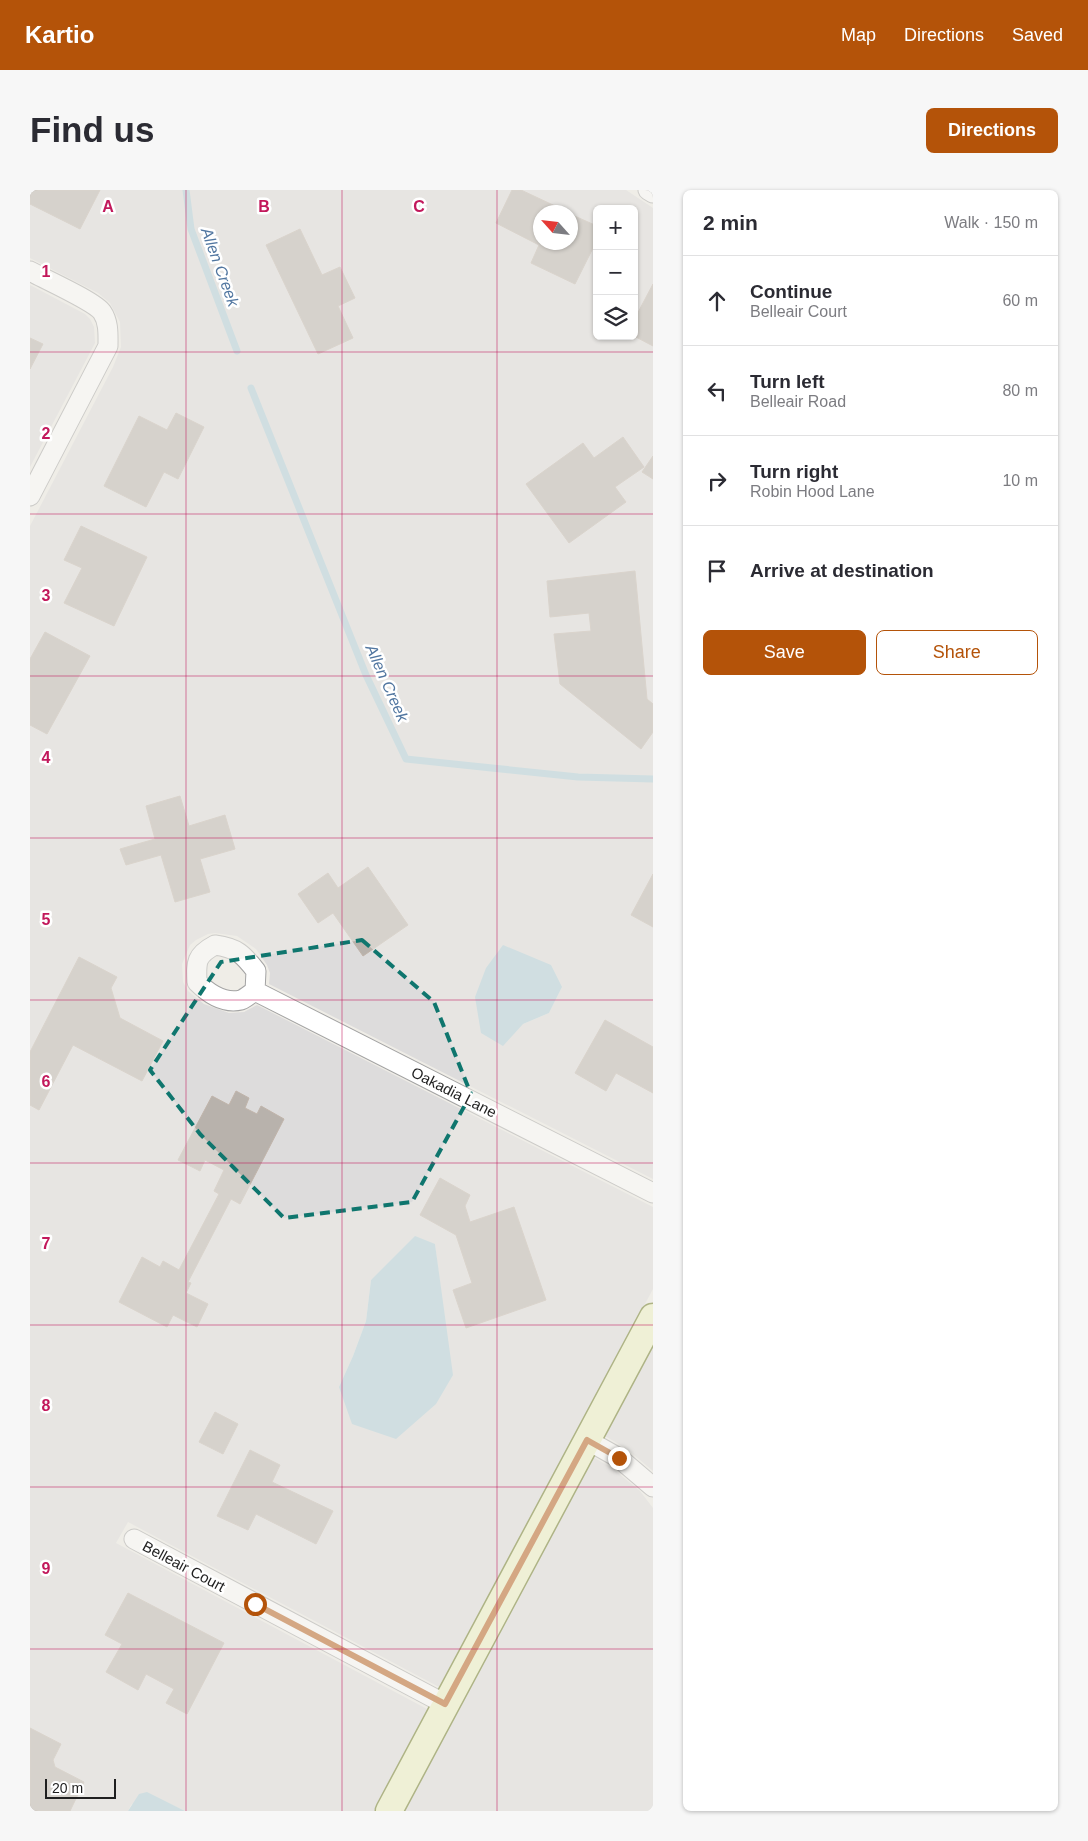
<!DOCTYPE html>
<html lang="en">
<head>
<meta charset="utf-8">
<style>
  :root { --surface:#fff; --page:#f7f7f7; --text:#2b2b33; --muted:#7c7c81; --line:#e1e1e2; --accent:#b45309 }
  body { margin:0; font-family:Arial,sans-serif; background:var(--page); color:var(--text) }
  .controls { position:absolute; right:15px; top:15px; display:grid; overflow:hidden; border-radius:8px; box-shadow:0 1px 4px #0004 }
  .controls button { width:45px; height:45px; display:grid; place-items:center; padding:0; border:0; border-bottom:1px solid var(--line); background:var(--surface); color:var(--text); font:25px sans-serif }
  .compass { position:absolute; left:503px; top:15px; width:45px; height:45px; border-radius:50%; background:var(--surface); box-shadow:0 1px 4px #0004; rotate:297deg }
  .scale { position:absolute; left:15px; bottom:12px; width:71px; box-sizing:border-box; padding-left:5px; border:2px solid #1f1f1f; border-top:0; font-size:14px; line-height:18px; white-space:nowrap; color:#1f1f1f; -webkit-text-stroke:4px #fff; paint-order:stroke }
  .stop { position:absolute; width:15px; height:15px; margin:-11px; border:4px solid #b45309; border-radius:50%; background:#fff }
  .stop.end { background:#b45309; border-color:#fff; box-shadow:0 1px 5px #0008 }
  .list { margin:0; padding:0; list-style:none }
  h2 { display:flex; justify-content:space-between; align-items:center; height:65px; margin:0; padding:0 20px; font-size:21px }
  h2 small { font-size:16px; font-weight:400; color:var(--muted) }
  .list li { display:grid; grid-template-columns:32px 1fr auto; gap:15px; align-items:center; box-sizing:border-box; height:90px; padding:0 20px; border-top:1px solid var(--line) }
  .list b { display:block; font-size:19px; white-space:nowrap }
  .list p { margin:0; font-size:16px; white-space:nowrap; color:var(--muted) }
  .list em { font-size:16px; font-style:normal; color:var(--muted) }
  .actions { display:flex; gap:10px; padding:15px 20px }
  .actions a { flex:1; padding:11px 0; border:1px solid var(--accent); border-radius:8px; text-align:center; font-size:18px; color:var(--accent) }
  .actions .main { background:var(--accent); color:#fff }
  .icon { flex:none; width:28px; height:28px; fill:none; stroke:currentColor; stroke-width:2; stroke-linecap:round; stroke-linejoin:round }
  .map { position:relative; flex:none; width:623px; height:1621px; overflow:hidden; border-radius:8px }
  header { display:flex; align-items:center; gap:30px; box-sizing:border-box; height:70px; padding:0 25px; background:var(--accent); color:#fff }
  header strong { font-size:24px }
  nav { display:flex; gap:28px; margin-inline-start:auto; font-size:18px }
  .intro { display:flex; align-items:center; justify-content:space-between; box-sizing:border-box; height:120px; padding:0 30px }
  h1 { margin:0; font-size:35px }
  .button { padding:12px 22px; border-radius:8px; background:var(--accent); color:#fff; font-size:18px; font-weight:700 }
  main { display:flex; gap:30px; padding:0 30px }
  aside { flex:1; background:var(--surface); border-radius:8px; box-shadow:0 1px 4px #0004 }
  .map>svg:first-child { display:block }
  .residential { fill:#dddcdc; fill-rule:evenodd }
  .water { fill:#abcdd9 }
  .lines { fill:none; stroke-linecap:round; stroke-linejoin:round }
  .stream { stroke:#abcdd9; stroke-width:7 }
  .building { fill:#b8b2ac; stroke:#c0b4aa }
  .street-casing { stroke:#a3a3a3; stroke-width:21 }
  .secondary-casing { stroke:#606e0f; stroke-width:29 }
  .street { stroke:#fff; stroke-width:19 }
  .secondary { stroke:#f0f4c0; stroke-width:26 }
  .route { stroke:#b45309; stroke-width:6 }
  .marked { fill:none; stroke:#0f766e; stroke-width:4; stroke-dasharray:10 6; stroke-linejoin:round }
  .grid { fill:none; stroke:#c2185b; stroke-width:1; stroke-opacity:0.55 }
  .labels { text-anchor:middle; dominant-baseline:central; stroke-width:5; stroke-linejoin:round; paint-order:stroke }
  .street-label { font-size:15px; fill:#1f1f1f; stroke:#fff }
  .water-label { font-size:16px; font-style:italic; fill:#5176a0; stroke:#fff }
  .grid-label { font-size:16px; text-anchor:middle; font-weight:bold; fill:#c2185b; stroke:#fff; stroke-width:5; stroke-linejoin:round; paint-order:stroke }
</style>
</head>
<body>
<header>
<strong>Kartio</strong>
<nav><a>Map</a><a>Directions</a><a>Saved</a></nav>
</header>
<div class="intro"><h1>Find us</h1><a class="button">Directions</a></div>
<main>
<div class="map">
<svg width="623" height="1621" viewBox="0 0 623 1621">
  <rect width="100%" height="100%" fill="#efede7"/>
  <path class="residential" d="M0,0H596L623,18V989L239,794L240,783L237,775L226,759L207,746L185,743L178,744L166,750L160,755L152,774L153,792L158,801L174,814L199,823L214,822L227,815L623,1017V1099L409,1497L98,1332L86,1353L397,1519L344,1621H155L117,1603L101,1615L98,1621H0V336L83,177L91,157L90,132L80,113L68,103L0,68ZM567,19H604V146H567ZM510,22H540V52H510ZM532,797L519,823L493,834ZM405,1054L410,1095L309,1197L323,1166L336,1131L341,1090Z
    M0,95L55,124L60,129L64,137L65,153L0,277Z
    M623,1156V1281L597,1259L575,1246Z
    M563,1267L582,1278L610,1301L623,1318V1621H375Z"/>
  <path class="water" d="M473,755L521,775L532,797L519,823L493,834L473,856L451,843L445,807L456,778Z
    M385,1046L405,1054L423,1185L406,1214L366,1249L322,1234L309,1197L323,1166L336,1131L341,1090Z
    M117,1602L155,1621H98L109,1604Z"/>
  <g class="lines">
    <path class="stream" d="M156,0L161,39L207,161
      M221,198L336,485L376,569L548,587L623,589"/>
  </g>
  <path class="building" d="M0,0H70L50,39L0,14Z
    M482,0H491L538,22H510V52H540V24L567,36V50L545,94L501,73L509,55L466,33Z
    M270,39L292,85L310,77L325,108L308,116L323,148L288,164L236,55Z
    M623,94V156L604,146V130Z
    M0,148L13,154L0,179Z
    M146,223L174,237L148,289L134,282L116,317L74,296L109,226L137,240Z
    M593,247L614,277L585,297L596,312L539,353L496,294L553,253L564,268Z
    M623,266V289L612,282Z
    M51,336L117,367L84,436L34,413L52,378L34,370Z
    M605,381L617,509L623,514V542L611,559L530,494L524,444L561,441L559,423L520,427L517,391Z
    M15,442L60,466L17,544L0,535V469Z
    M150,606L159,636L195,625L205,659L170,669L180,702L145,712L131,665L96,675L90,659L125,649L116,616Z
    M338,677L378,735L333,766L303,723L288,733L268,704L298,683L308,698Z
    M623,684V737L601,725Z
    M49,767L87,787L81,798L90,828L133,851L112,891L43,855L9,920L0,915V862Z
    M575,830L623,857V903L586,883L576,901L545,883Z
    M206,901L219,908L215,918L227,924L231,916L254,929L210,1014L201,1009L158,1092L161,1093L156,1103L178,1114L167,1137L143,1125L137,1137L89,1112L112,1067L130,1077L133,1071L149,1080L189,1004L184,1001L194,980L175,970L170,981L148,970L182,906L199,915Z
    M410,988L440,1005L435,1016L440,1032L484,1017L516,1110L436,1138L423,1100L442,1093L426,1045L390,1025Z
    M185,1222L208,1234L193,1264L169,1252Z
    M220,1260L250,1275L242,1292L303,1321L286,1354L226,1324L218,1340L187,1326Z
    M98,1403L194,1453L157,1524L136,1513L144,1499L116,1484L108,1500L76,1482L92,1454L75,1445Z
    M0,1538L31,1554L23,1570L25,1577L54,1592L40,1621H0Z"/>
  <g class="lines">
    <g class="street-casing">
      <path id="street" d="M618,0L623,3
        M0,81C14,89 64,111 72,122C79,132 78,145 78,156L0,306
        M185,755C207,758 213,764 226,781L225,801C221,803 216,808 211,810C194,814 178,803 167,792C166,772 166,765 185,755Z
        M225,801L623,1003
        M557,1250L589,1268L623,1297
        M104,1349L415,1514"/>
    </g>
    <g class="secondary-casing">
      <path id="secondary" d="M359,1621L623,1127"/>
    </g>
    <use href="#street" class="street"/>
    <use href="#secondary" class="secondary"/>
  </g>
  <g class="lines">
    <path class="route" d="M225,1414L415,1514L557,1250L589,1268"/>
  </g>
  <path d="M0 0H623V1621H0ZM332,750L404,812L441,904L382,1012L254,1028L170,944L120,880L191,772Z" fill="#efede7" fill-opacity=".55" fill-rule="evenodd"/>
  <path class="marked" d="M332,750L404,812L441,904L382,1012L254,1028L170,944L120,880L191,772Z"/>
  <path class="grid" d="M156,0V1621M312,0V1621M467,0V1621M0,162H623M0,324H623M0,486H623M0,648H623M0,810H623M0,973H623M0,1135H623M0,1297H623M0,1459H623"/>
  <g class="labels">
    <g class="street-label">
      <text transform="translate(424 902) rotate(27)">Oakadia Lane</text>
      <text transform="translate(154 1376) rotate(28)">Belleair Court</text>
    </g>
    <g class="water-label">
      <text transform="translate(190 77) rotate(70)">Allen Creek</text>
      <text transform="translate(357 493) rotate(66)">Allen Creek</text>
    </g>
  </g>
  <g class="grid-label">
    <text x="78" y="22">A</text>
    <text x="234" y="22">B</text>
    <text x="389" y="22">C</text>
    <text x="16" y="87">1</text>
    <text x="16" y="249">2</text>
    <text x="16" y="411">3</text>
    <text x="16" y="573">4</text>
    <text x="16" y="735">5</text>
    <text x="16" y="897">6</text>
    <text x="16" y="1059">7</text>
    <text x="16" y="1221">8</text>
    <text x="16" y="1384">9</text>
  </g>
</svg>
<div class="controls">
<button>+</button>
<button>−</button>
<button><svg class="icon" aria-label="layers" viewBox="0 0 24 24"><path d="M12 4l9 5-9 5-9-5zM3 14l9 5 9-5"/></svg></button>
</div>
<svg class="compass" viewBox="-18 -18 36 36"><path d="M0-13l5 13h-10z" fill="#e53935"/><path d="M0 13l5-13h-10z" fill="#7c7c81"/></svg>
<div class="scale">20 m</div>
<div class="stop" style="left:225px;top:1414px"></div>
<div class="stop end" style="left:589px;top:1268px"></div>
</div>
<aside>
<h2>2 min<small>Walk · 150 m</small></h2>
<ul class="list">
<li><svg class="icon" aria-label="ahead" viewBox="0 0 24 24"><path d="M12 20V5M6 11l6-6 6 6"/></svg><div><b>Continue</b><p>Belleair Court</p></div><em>60 m</em></li>
<li><svg class="icon" aria-label="left" viewBox="0 0 24 24"><path d="M17 20v-9H6M10 6l-5 5 5 5"/></svg><div><b>Turn left</b><p>Belleair Road</p></div><em>80 m</em></li>
<li><svg class="icon" aria-label="right" viewBox="0 0 24 24"><path d="M7 20v-9h11M14 6l5 5-5 5"/></svg><div><b>Turn right</b><p>Robin Hood Lane</p></div><em>10 m</em></li>
<li><svg class="icon" aria-label="arrive" viewBox="0 0 24 24"><path d="M6 21V4h12l-3 4 3 4H6"/></svg><div><b>Arrive at destination</b></div></li>
</ul>
<div class="actions"><a class="main">Save</a><a>Share</a></div>
</aside>
</main>
</body>
</html>
